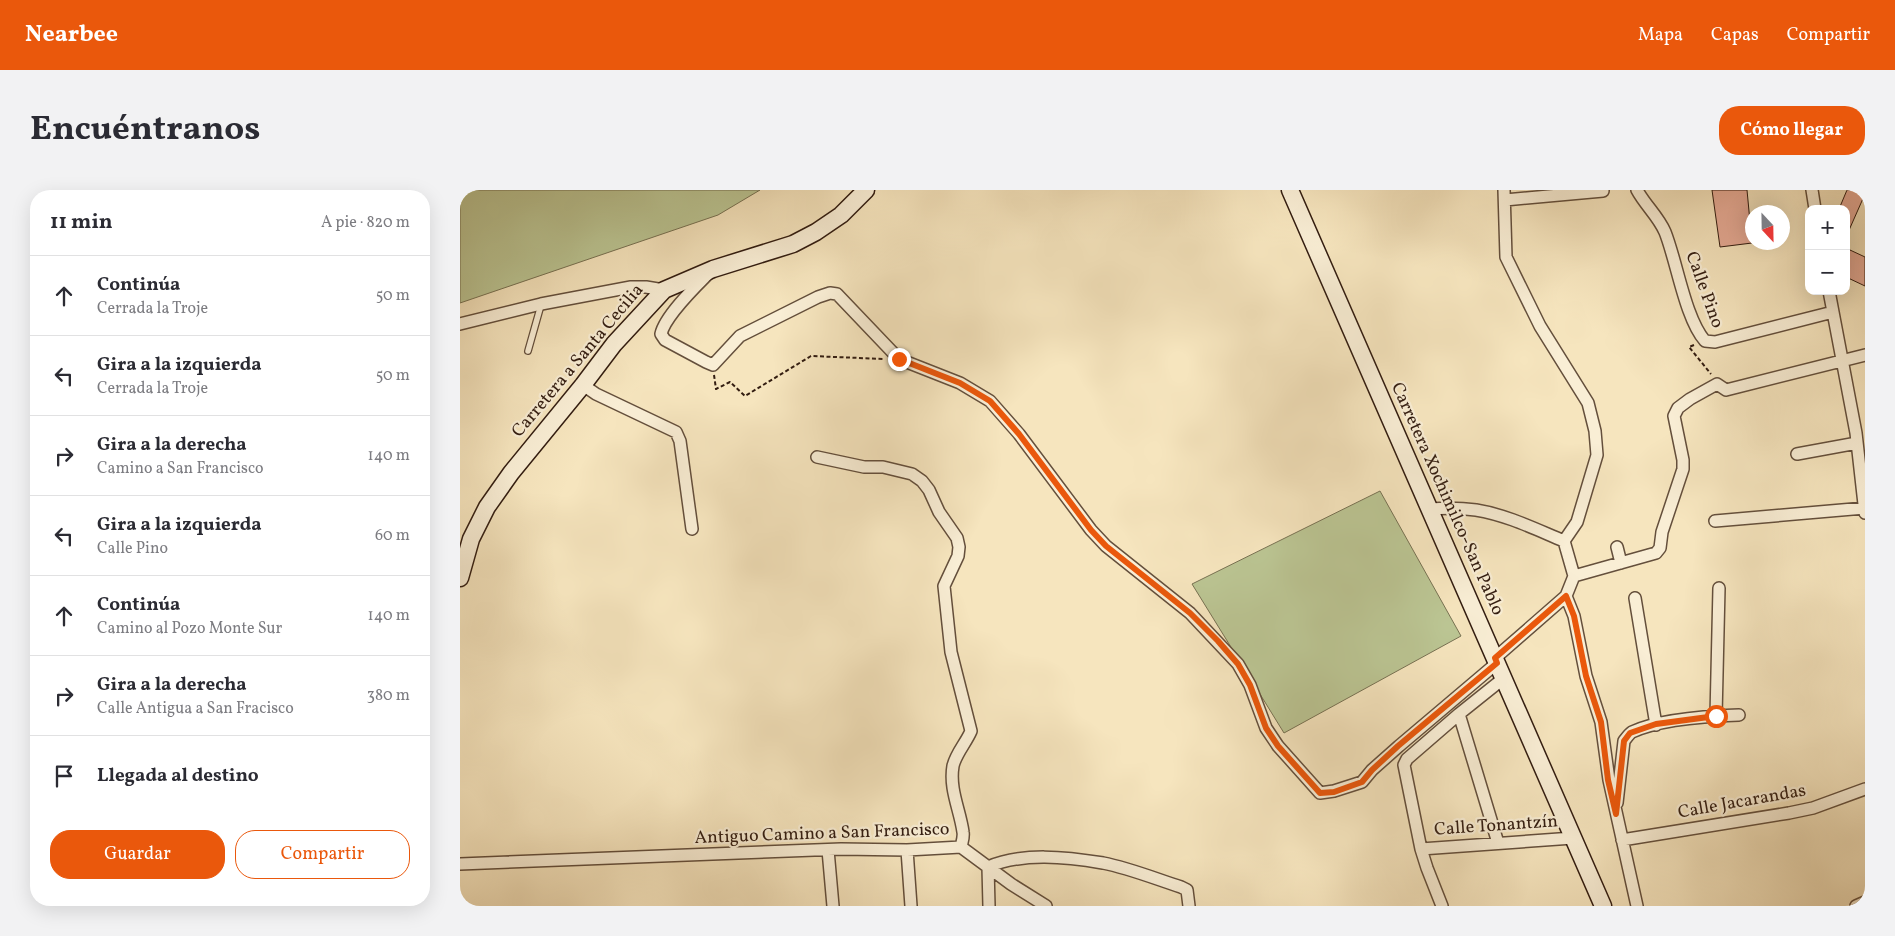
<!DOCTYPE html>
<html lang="es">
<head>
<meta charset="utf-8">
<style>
  :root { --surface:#fff; --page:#f2f2f3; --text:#2b2b33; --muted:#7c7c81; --line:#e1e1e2; --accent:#ea580c }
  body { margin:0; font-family:Vollkorn,serif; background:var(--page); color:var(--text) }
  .controls { position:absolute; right:15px; top:15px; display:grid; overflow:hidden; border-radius:10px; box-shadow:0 5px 20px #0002 }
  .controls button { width:45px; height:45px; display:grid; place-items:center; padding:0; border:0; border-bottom:1px solid var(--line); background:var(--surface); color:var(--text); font:25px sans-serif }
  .compass { position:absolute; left:1285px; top:15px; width:45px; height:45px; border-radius:50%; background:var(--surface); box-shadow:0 5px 20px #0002; rotate:158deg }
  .stop { position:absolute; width:15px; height:15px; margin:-11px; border:4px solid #ea580c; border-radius:50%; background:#fff }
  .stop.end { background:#ea580c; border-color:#fff; box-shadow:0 1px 5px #0008 }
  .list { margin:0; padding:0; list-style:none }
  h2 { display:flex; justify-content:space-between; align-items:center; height:65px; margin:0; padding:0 20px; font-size:21px }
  h2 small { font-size:16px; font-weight:400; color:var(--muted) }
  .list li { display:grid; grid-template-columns:32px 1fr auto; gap:15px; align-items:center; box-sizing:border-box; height:80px; padding:0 20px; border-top:1px solid var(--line) }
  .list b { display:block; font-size:19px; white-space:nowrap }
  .list p { margin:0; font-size:16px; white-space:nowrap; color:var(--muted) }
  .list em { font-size:16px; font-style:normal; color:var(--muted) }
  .actions { display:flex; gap:10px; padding:15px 20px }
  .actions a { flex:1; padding:11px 0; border:1px solid var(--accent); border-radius:20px; text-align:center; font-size:18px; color:var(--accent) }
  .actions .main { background:var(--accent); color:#fff }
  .icon { flex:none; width:28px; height:28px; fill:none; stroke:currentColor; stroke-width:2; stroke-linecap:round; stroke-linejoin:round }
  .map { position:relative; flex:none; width:1405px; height:716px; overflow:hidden; border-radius:20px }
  header { display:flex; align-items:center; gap:30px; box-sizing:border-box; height:70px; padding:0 25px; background:var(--accent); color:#fff }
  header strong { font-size:24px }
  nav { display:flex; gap:28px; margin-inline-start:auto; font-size:18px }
  .intro { display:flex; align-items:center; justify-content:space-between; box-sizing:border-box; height:120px; padding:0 30px }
  h1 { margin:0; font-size:35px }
  .button { padding:12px 22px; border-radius:20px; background:var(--accent); color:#fff; font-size:18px; font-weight:700 }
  main { display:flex; gap:30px; padding:0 30px }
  aside { flex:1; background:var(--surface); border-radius:20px; box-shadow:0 5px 20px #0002 }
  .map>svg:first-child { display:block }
  .park { fill:#bbc593; stroke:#777152 }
  .building { fill:#e6ab96; stroke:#331d11 }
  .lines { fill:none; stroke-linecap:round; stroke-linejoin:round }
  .lane-casing { stroke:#644f3c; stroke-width:8 }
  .street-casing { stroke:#644f3c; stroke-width:14 }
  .secondary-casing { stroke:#331d11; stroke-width:19 }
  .path { stroke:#331d11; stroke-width:2; stroke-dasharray:4 2.5; stroke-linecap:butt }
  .lane { stroke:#f9eed5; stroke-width:5.5 }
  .street { stroke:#f9eed5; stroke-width:11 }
  .secondary { stroke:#f9eed5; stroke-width:16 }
  .route { stroke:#ea580c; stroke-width:6 }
  .labels { text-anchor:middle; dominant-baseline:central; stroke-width:4.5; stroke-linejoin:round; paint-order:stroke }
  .street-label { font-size:18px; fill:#331d11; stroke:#f9eed5 }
</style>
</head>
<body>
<header>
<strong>Nearbee</strong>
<nav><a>Mapa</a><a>Capas</a><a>Compartir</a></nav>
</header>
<div class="intro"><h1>Encuéntranos</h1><a class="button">Cómo llegar</a></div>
<main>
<aside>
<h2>11 min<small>A pie · 820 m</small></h2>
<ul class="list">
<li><svg class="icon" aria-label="ahead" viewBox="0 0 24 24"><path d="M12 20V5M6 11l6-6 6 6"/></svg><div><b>Continúa</b><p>Cerrada la Troje</p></div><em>50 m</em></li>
<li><svg class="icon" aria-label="left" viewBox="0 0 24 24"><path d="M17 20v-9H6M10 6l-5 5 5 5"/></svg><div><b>Gira a la izquierda</b><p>Cerrada la Troje</p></div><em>50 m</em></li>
<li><svg class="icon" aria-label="right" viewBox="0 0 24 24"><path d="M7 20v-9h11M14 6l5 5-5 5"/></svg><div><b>Gira a la derecha</b><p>Camino a San Francisco</p></div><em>140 m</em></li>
<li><svg class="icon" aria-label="left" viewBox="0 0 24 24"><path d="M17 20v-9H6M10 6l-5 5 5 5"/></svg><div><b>Gira a la izquierda</b><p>Calle Pino</p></div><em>60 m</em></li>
<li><svg class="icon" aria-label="ahead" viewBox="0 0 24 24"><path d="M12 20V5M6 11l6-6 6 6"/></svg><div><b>Continúa</b><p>Camino al Pozo Monte Sur</p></div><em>140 m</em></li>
<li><svg class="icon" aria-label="right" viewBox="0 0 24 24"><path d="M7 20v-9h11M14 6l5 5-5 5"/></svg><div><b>Gira a la derecha</b><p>Calle Antigua a San Fracisco</p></div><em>380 m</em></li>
<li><svg class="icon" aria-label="arrive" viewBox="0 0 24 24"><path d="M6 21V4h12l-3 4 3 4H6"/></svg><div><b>Llegada al destino</b></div></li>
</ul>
<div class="actions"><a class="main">Guardar</a><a>Compartir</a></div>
</aside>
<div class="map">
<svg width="1405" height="716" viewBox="0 0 1405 716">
  <rect width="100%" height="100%" fill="#f6e5be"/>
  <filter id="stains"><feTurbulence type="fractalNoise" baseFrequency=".004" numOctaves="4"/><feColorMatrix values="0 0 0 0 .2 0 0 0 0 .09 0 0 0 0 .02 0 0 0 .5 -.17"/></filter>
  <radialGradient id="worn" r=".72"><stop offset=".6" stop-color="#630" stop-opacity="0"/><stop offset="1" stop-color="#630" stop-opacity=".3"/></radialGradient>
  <path class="park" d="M0,0H300L258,25L0,113Z
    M920,301L1001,446L824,543L732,394Z"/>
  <path class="building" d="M1252,0H1287L1292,53L1260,57Z
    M1387,0H1405V4L1386,47V19H1379Z
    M1390,60L1405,67V96L1386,87V68Z"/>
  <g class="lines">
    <g class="lane-casing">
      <path id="lane" d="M68,161L81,115"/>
    </g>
    <g class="street-casing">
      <path id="street" d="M1044,0L1046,67L1080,136L1128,213L1135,241L1137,265L1117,332L1104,351L1114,386
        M1177,0C1185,15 1198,26 1205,42C1217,72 1225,128 1245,151L1255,152L1373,122
        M1352,0L1355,19
        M1045,10L1143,1
        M248,84C235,97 205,126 201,144L205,150L246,172L253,175L280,146L358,107L370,103L377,104L439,169L500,193L530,211L559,244L631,340L646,356L730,423L778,474L790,495L806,538L818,556L860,603L874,601L902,592L912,580L939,556L1037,473
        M1369,101L1396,243L1405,323
        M0,134L81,114L171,97H186L204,100
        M123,195L136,204L216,242L220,251L232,339
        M1337,264L1397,253
        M357,267L404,277H423L452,284L462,291L469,300L479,322L497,348L499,357L498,366L484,396L491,462L511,541C506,553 496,563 493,576C489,599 500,620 503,642C504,647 502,652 501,657
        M970,319C985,318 1001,318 1016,320C1047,325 1075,339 1104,351
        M1255,331L1405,318
        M1157,357L1161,373
        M1106,406L1114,426L1126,486L1141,532L1149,590L1177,716
        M1175,408L1196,535
        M1035,468L1106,406L1114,386L1196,363L1200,358L1202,342L1223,279V270L1214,226L1218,218L1230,209L1257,194L1266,200L1405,165
        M999,524L1038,653
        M1256,526L1259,398
        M1157,613L1164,551C1167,547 1169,544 1172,542C1200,529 1249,526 1279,525
        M1162,650L1329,623L1353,618L1405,599
        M961,659L1113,648
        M368,660L373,716
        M447,660L451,716
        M0,674L381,659L447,660L501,657L551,694L586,716
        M528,677C562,662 607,667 643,673C669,678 696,689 721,697L727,700L729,716
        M528,677L529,716
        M982,716L967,678L961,659L944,575L947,569L999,524L1044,488
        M1396,716L1405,712"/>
    </g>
    <g class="secondary-casing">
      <path id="secondary" d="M830,0L1143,716
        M0,388L11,349L27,317L51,283L123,195L154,154L204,100L253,79L333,54L356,42L381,25L406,0"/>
    </g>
    <path class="path" d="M1234,155L1229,157L1251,184
      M254,185L256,199L270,192L285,206L351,166L424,169"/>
    <use href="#lane" class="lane"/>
    <use href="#street" class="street"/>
    <use href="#secondary" class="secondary"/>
  </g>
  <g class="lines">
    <path class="route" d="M439,169L500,193L530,211L559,244L631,340L646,356L730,423L758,451L778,474L790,495L806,538L818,556L860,603L874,602L902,592L912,580L938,556L1037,473L1035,468L1106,406L1114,426L1126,486L1141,532L1148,590L1156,624L1164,551L1170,543L1196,534L1256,526"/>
  </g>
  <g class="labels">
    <g class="street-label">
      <text transform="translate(1244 100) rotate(70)">Calle Pino</text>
      <text transform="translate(118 171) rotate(-50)">Carretera a Santa Cecilia</text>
      <text transform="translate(987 309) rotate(66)">Carretera Xochimilco-San Pablo</text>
      <text transform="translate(1282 612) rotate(-10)">Calle Jacarandas</text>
      <text transform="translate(1036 636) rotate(-4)">Calle Tonantzín</text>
      <text transform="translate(362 644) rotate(-2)">Antiguo Camino a San Francisco</text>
    </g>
  </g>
  <rect width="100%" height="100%" filter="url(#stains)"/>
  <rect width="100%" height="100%" fill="url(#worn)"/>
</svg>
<div class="controls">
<button>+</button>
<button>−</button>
</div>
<svg class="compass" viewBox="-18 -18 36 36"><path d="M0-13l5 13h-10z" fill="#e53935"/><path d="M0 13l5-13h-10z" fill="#7c7c81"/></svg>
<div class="stop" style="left:1256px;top:526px"></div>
<div class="stop end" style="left:439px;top:169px"></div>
</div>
</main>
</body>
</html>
